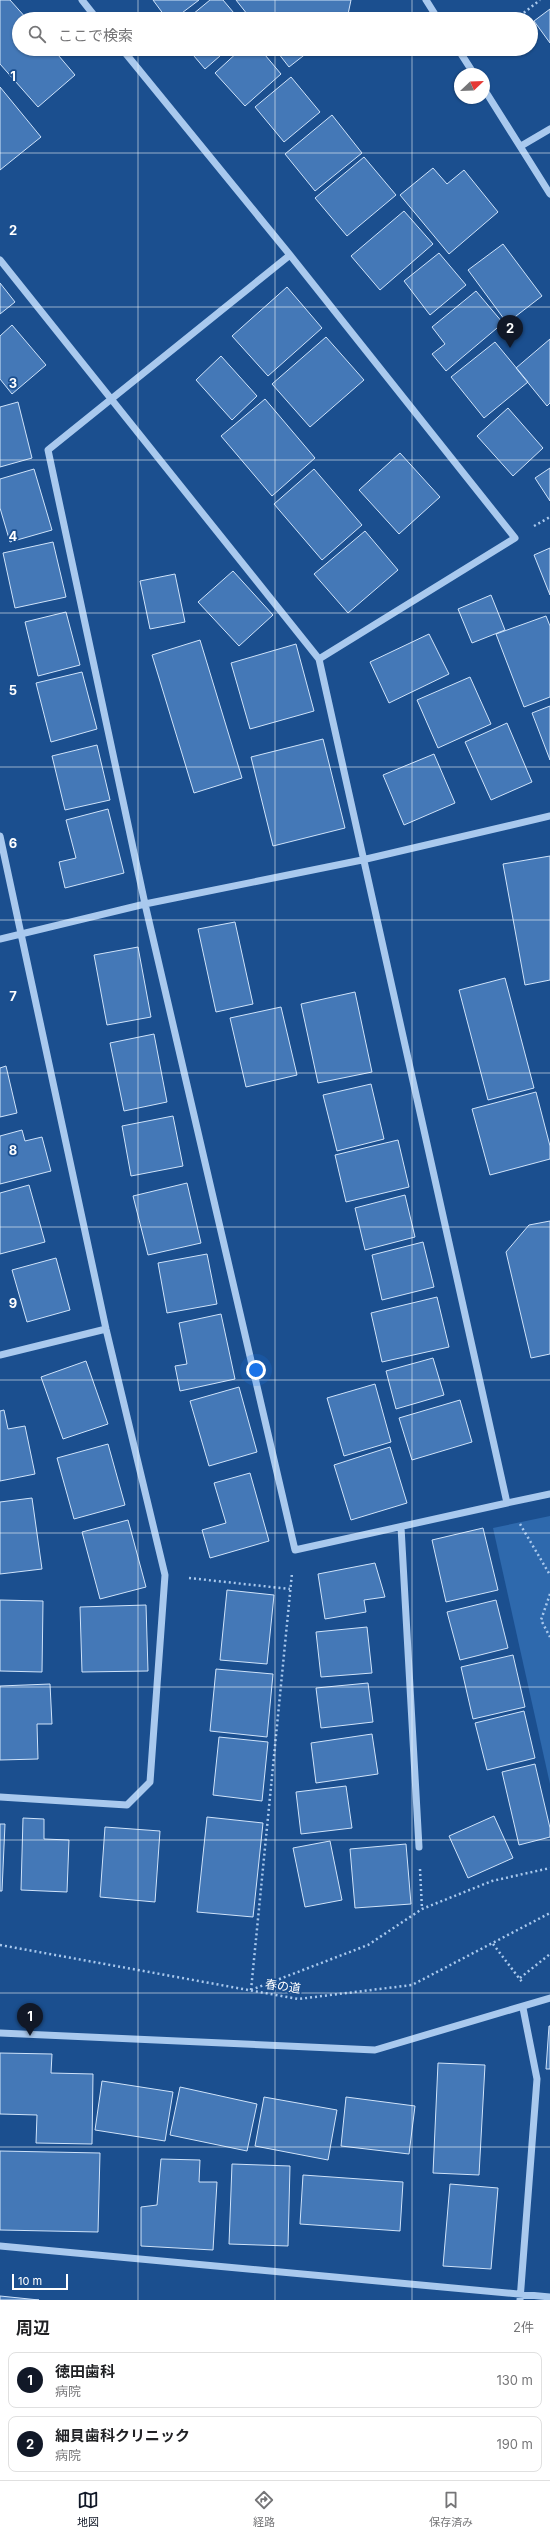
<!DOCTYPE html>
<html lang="ja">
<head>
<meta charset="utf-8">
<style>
  :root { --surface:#fff; --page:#f6f6f6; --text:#202124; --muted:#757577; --line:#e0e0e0; --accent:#111827 }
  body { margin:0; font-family:Inter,"Noto Sans JP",sans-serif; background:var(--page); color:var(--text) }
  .compass { position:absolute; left:454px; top:68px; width:36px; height:36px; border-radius:50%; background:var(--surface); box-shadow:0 1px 3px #0004; rotate:67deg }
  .scale { position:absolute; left:12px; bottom:10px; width:56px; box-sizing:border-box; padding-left:4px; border:2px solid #fff; border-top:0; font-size:11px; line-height:14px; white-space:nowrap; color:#fff; -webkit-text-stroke:3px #1b4f8f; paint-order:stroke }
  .you { position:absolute; left:256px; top:1370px; width:14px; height:14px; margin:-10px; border:3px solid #fff; border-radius:50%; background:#1a73e8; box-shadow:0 0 0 6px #1a73e833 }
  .badge { display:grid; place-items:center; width:26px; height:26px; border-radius:50%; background:var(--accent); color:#fff; font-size:13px; font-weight:700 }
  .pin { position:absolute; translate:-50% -33px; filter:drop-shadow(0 1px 2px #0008) }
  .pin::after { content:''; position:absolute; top:21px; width:14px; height:12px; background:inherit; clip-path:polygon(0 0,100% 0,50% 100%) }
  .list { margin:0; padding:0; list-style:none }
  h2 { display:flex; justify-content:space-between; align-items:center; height:52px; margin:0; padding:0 16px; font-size:17px }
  h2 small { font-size:13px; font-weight:400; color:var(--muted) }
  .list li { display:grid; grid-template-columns:26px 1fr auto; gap:12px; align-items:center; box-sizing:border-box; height:56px; margin:0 8px 8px; padding:0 8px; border:1px solid var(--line); border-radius:8px }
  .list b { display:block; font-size:15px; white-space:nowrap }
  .list p { margin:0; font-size:13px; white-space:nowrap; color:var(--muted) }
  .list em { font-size:13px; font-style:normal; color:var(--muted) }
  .icon { flex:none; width:22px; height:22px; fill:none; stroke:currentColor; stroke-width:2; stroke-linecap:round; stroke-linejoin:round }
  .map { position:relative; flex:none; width:550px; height:2300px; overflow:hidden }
  .search { position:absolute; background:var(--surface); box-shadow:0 1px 3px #0004; left:12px; right:12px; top:12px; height:44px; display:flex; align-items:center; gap:10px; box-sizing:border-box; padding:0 14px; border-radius:22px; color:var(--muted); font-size:15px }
  .sheet { height:180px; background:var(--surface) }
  nav { display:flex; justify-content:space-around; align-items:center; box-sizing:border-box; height:56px; border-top:1px solid var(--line); background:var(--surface); font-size:11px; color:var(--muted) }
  nav a { display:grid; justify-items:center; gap:2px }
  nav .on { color:var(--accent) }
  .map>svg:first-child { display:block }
  .green { fill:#2e69ad }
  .building { fill:#4478b7; stroke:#cfe3fa }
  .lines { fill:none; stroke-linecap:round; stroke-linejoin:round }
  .path { stroke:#a9c9ee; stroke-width:2.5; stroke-dasharray:2 3; stroke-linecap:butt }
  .minor { stroke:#a9c9ee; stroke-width:7 }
  .grid { fill:none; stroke:#fff; stroke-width:1; stroke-opacity:0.55 }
  .labels { text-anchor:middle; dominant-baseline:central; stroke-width:3.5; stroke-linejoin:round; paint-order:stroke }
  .street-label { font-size:12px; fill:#fff; stroke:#1b4f8f }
  .grid-label { font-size:13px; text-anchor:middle; font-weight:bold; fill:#fff; stroke:#1b4f8f; stroke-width:3.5; stroke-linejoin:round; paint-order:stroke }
</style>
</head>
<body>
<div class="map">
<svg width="550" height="2300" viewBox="0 0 550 2300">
  <rect width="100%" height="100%" fill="#1b4f8f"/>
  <path class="green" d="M550,1516V1784L493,1528Z"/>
  <path class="building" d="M0,0H10L27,19H19V49H53L75,75L38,107L0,64Z
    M153,0H199L174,19H167Z
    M210,0H223L239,19H187Z
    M236,0H351L347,19H251Z
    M550,9V43L534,21Z
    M188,49H228L205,69Z
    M241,49H260L281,74L245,106L215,73Z
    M275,49H312L289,67Z
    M291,77L320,112L284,142L255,107Z
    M0,87L41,137L0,170Z
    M332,115L362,153L315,191L285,154Z
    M364,157L396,195L347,236L315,198Z
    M433,168L447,184L464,170L498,212L449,254L400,195Z
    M404,211L433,244L380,290L351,256Z
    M503,244L542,296L507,323L468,270Z
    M439,253L466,285L430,315L404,281Z
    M0,283L15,302L0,314Z
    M287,287L322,328L268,376L232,336Z
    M476,291L503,323L446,371L432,354L445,344L432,327Z
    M12,325L46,365L12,394L0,379V336Z
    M326,337L364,380L310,427L272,384Z
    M550,339V403L547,406L516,368Z
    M495,342L528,382L484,418L451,377Z
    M221,356L257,396L232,420L196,380Z
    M265,399L315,458L272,496L221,436Z
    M18,402L32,458L0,467V407Z
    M508,408L543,448L513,476L477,436Z
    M400,453L440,497L399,534L359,490Z
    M550,468V501L535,478Z
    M34,469L52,530L10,542L0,508V479Z
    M314,469L362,525L322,560L274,504Z
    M365,531L398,570L348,613L314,574Z
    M53,542L66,597L15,608L3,553Z
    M550,548V595L534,555Z
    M233,571L273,615L239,646L198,602Z
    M175,574L185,622L150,629L140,581Z
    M491,595L505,630L472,643L458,609Z
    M66,612L80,665L38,676L25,622Z
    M546,616L550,626V697L524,707L496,634Z
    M429,634L449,674L389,703L370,662Z
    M200,640L242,778L194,793L152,655Z
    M296,644L314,711L250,729L231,663Z
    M82,672L97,729L51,742L36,683Z
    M470,677L491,724L438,748L417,700Z
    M550,706V760L532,713Z
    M507,723L532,782L491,800L465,742Z
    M323,739L345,828L273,846L251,757Z
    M97,745L110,800L65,810L52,756Z
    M434,754L455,803L404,825L383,775Z
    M108,809L124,873L65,888L59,862L76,858L66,820Z
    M550,856V980L525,985L503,864Z
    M235,922L253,1004L216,1012L198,929Z
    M138,947L151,1017L107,1025L94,955Z
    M505,978L534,1088L488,1100L459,990Z
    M355,992L372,1072L318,1083L301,1004Z
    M281,1007L297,1075L246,1087L230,1018Z
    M154,1034L167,1102L124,1111L110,1043Z
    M6,1066L17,1113L0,1117V1068Z
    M371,1084L384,1139L337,1151L323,1095Z
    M536,1092L550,1146V1159L490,1175L472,1109Z
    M173,1116L183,1166L131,1176L122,1126Z
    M22,1130L25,1141L42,1137L51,1171L0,1184V1136Z
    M398,1140L409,1187L346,1202L335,1155Z
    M187,1183L201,1243L148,1255L133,1196Z
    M29,1185L45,1242L0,1254V1193Z
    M405,1195L415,1237L365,1250L355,1208Z
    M550,1221V1354L531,1358L506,1252L529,1225Z
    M423,1242L434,1287L382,1300L372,1255Z
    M207,1254L217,1304L167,1313L158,1263Z
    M56,1258L70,1310L27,1322L12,1270Z
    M437,1297L449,1347L382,1362L371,1313Z
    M221,1314L235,1379L180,1391L175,1366L187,1364L179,1323Z
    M433,1358L444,1395L396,1409L386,1371Z
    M86,1361L108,1424L63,1439L41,1377Z
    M375,1384L391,1442L344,1456L327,1398Z
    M239,1387L257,1452L209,1466L190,1401Z
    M460,1400L472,1442L412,1460L399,1418Z
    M4,1410L8,1429L25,1426L35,1474L0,1481V1411Z
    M108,1444L125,1505L74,1519L57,1458Z
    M390,1447L407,1503L351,1520L334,1465Z
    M250,1473L269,1541L210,1558L202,1530L226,1523L214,1483Z
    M32,1498L42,1569L0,1574V1502Z
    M128,1520L146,1587L100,1599L82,1532Z
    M483,1528L498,1590L446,1602L432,1540Z
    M375,1563L385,1597L364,1600L366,1612L325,1619L318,1574Z
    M227,1590L274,1595L267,1664L220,1660Z
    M0,1600L43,1601L42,1672L0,1671Z
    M496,1600L508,1648L460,1660L447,1612Z
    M146,1605L148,1671L82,1672L80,1607Z
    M367,1627L372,1673L321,1677L316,1632Z
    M513,1655L525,1707L473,1719L461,1667Z
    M216,1669L273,1674L267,1737L210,1731Z
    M368,1683L373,1722L321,1728L316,1688Z
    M50,1684L52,1724H37L38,1759L0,1760V1686Z
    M524,1711L535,1758L487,1770L475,1723Z
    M372,1734L378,1774L316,1783L311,1743Z
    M219,1737L268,1742L262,1801L213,1795Z
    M535,1764L550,1828V1837L519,1845L502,1772Z
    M346,1786L352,1828L301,1834L296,1792Z
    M494,1816L513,1858L468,1878L449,1836Z
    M207,1817L263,1823L253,1917L197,1912Z
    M23,1818L44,1819V1839L69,1840L67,1892L21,1890Z
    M0,1824H5L2,1891H0Z
    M105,1827L160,1831L155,1902L100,1897Z
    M330,1841L342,1900L305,1907L293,1848Z
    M406,1844L411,1904L355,1908L350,1849Z
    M549,2026H550V2069H546Z
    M0,2053L52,2054L51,2073L93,2074L92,2144L36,2143L37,2115L0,2114Z
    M438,2063L485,2065L479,2175L433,2173Z
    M102,2081L173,2092L165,2141L95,2130Z
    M180,2087L257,2104L247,2151L170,2135Z
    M264,2097L337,2110L328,2160L255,2146Z
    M346,2097L415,2106L409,2154L341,2146Z
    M0,2151L100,2153L98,2232L0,2230Z
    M161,2159L200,2160L199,2182H217L213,2250L141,2246V2207L157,2205Z
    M232,2164L290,2166L288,2246L229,2244Z
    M303,2175L403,2182L400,2231L300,2224Z
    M450,2184L498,2188L491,2269L443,2266Z
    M0,2296L39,2300H0Z"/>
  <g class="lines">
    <path class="path" d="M516,19L540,0
      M534,526L550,517
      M520,1524L550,1575
      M189,1578L290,1589
      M550,1594L541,1620L550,1637
      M420,1869L422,1909
      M493,1944L522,1982
      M0,1945L298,1999L412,1985L550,1913
      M520,1978L550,1954
      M251,1990L292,1573
      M251,1990L368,1945L422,1909L492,1881L550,1868"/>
    <path class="minor" d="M82,0L97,19
      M426,0L438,19
      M122,49L290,255L515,538L319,659L507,1503L550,1494
      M458,49L474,74
      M484,89L550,194
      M521,146L550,129
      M290,255L48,450L145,904L295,1550L507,1503
      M0,260L319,659
      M0,836L106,1329L165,1575L150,1782L127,1805L0,1797
      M0,939L145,904L362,860L550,816
      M0,1355L106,1329
      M401,1527L419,1847
      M0,2033L375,2050L550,1998
      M0,2246L550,2297
      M520,2300L537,2079L523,2008"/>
  </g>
  <path class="grid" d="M138,0V19M275,0V19M412,0V19M138,49V2300M275,49V2300M412,49V2300M0,153H550M0,307H550M0,460H550M0,613H550M0,767H550M0,920H550M0,1073H550M0,1227H550M0,1380H550M0,1533H550M0,1687H550M0,1840H550M0,1993H550M0,2147H550"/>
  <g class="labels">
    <g class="street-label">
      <text transform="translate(283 1986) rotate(8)">春の道</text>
    </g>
  </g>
  <g class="grid-label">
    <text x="13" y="81">1</text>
    <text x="13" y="235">2</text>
    <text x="13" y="388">3</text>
    <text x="13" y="541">4</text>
    <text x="13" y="695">5</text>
    <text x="13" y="848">6</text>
    <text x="13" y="1001">7</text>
    <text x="13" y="1155">8</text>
    <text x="13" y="1308">9</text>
  </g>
</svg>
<svg class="compass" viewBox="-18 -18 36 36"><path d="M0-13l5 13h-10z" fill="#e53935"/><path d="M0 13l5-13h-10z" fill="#757577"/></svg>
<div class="scale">10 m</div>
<div class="you"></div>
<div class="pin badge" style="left:30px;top:2036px">1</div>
<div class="pin badge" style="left:510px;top:348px">2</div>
<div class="search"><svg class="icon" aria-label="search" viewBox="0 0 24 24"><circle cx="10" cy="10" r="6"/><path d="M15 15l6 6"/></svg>ここで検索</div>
</div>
<section class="sheet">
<h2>周辺<small>2件</small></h2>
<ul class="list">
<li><span class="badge">1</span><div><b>徳田歯科</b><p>病院</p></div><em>130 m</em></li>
<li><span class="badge">2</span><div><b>細貝歯科クリニック</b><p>病院</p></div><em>190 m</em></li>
</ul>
</section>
<nav>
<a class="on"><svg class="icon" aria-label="map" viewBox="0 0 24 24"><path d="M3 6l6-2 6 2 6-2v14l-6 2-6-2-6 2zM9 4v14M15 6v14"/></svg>地図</a>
<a><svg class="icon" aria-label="directions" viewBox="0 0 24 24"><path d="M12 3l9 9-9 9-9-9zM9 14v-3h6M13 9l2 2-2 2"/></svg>経路</a>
<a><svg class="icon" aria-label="saved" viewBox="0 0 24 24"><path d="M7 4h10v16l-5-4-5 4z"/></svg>保存済み</a>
</nav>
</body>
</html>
